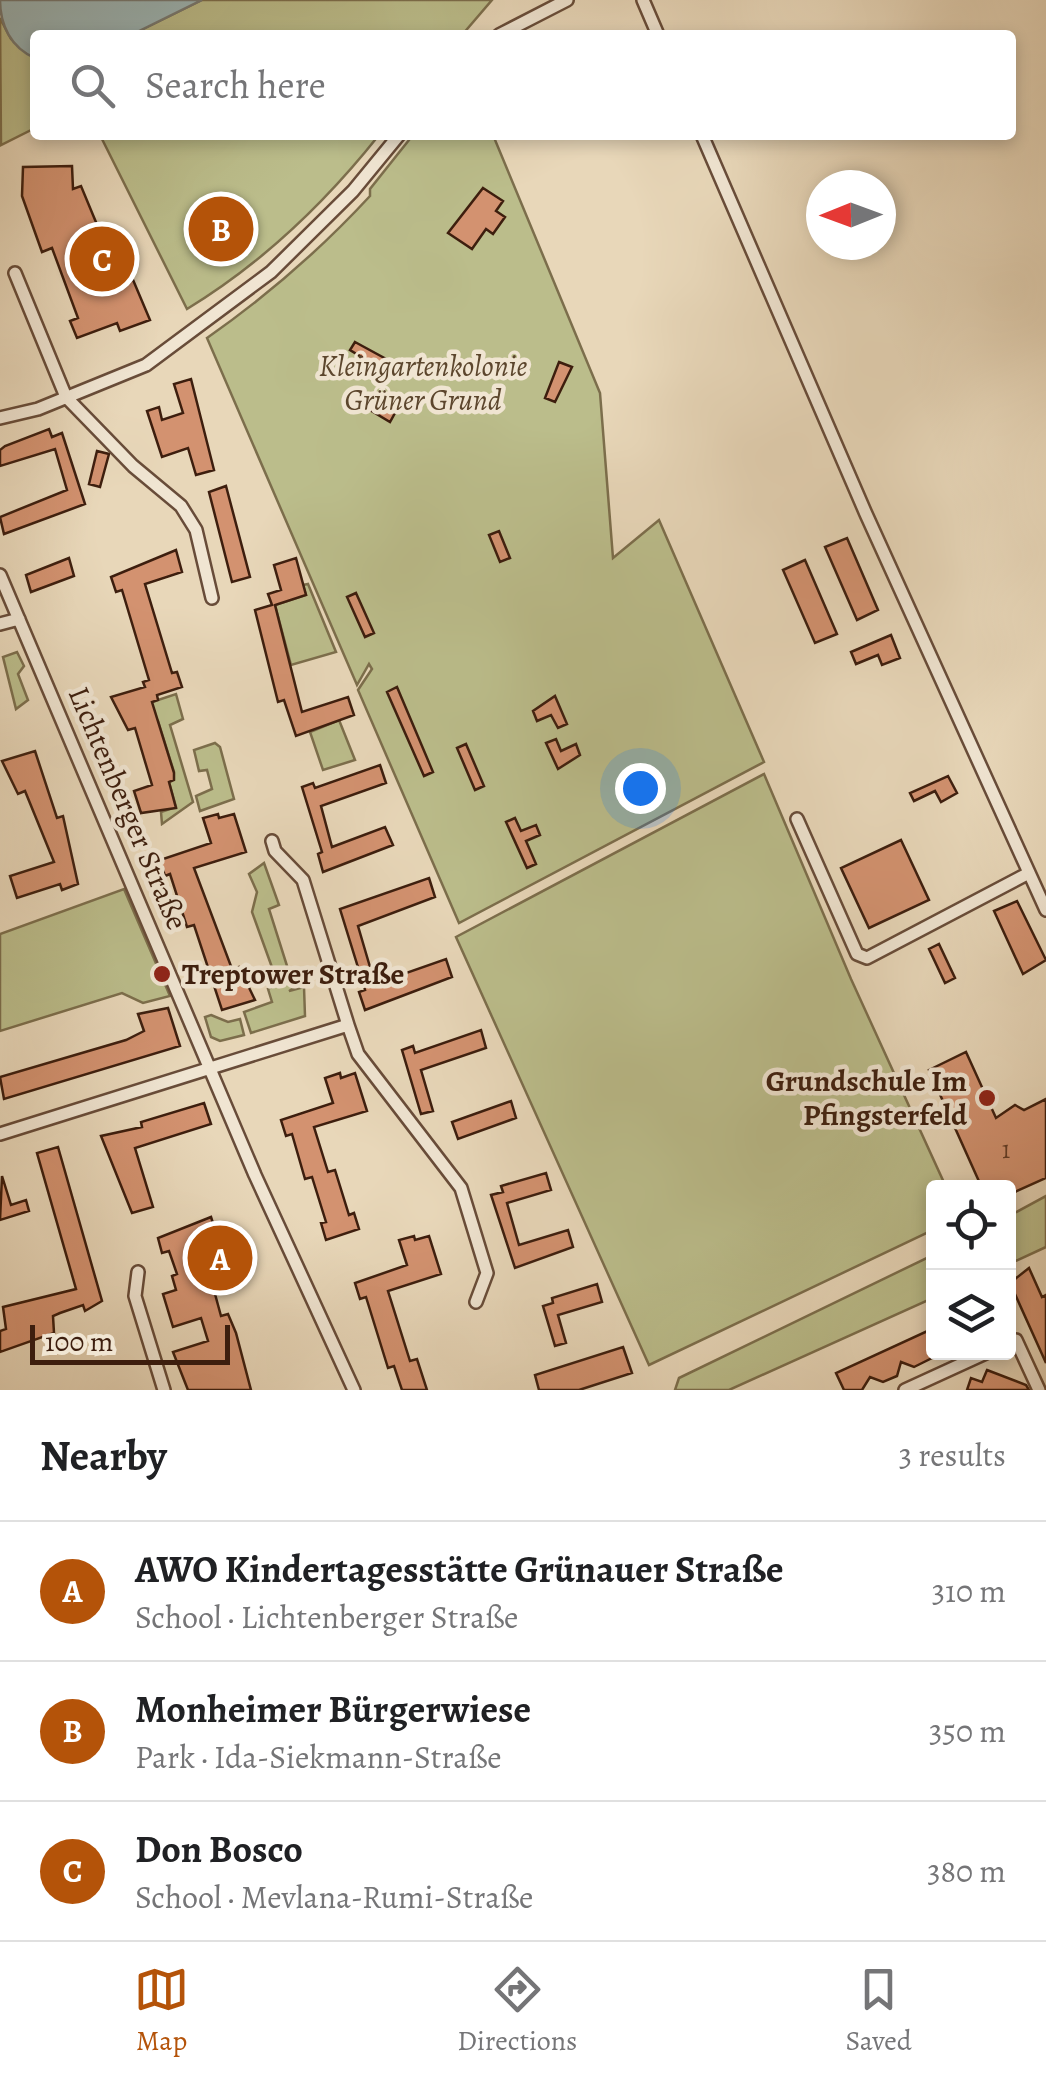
<!DOCTYPE html>
<html lang="en">
<head>
<meta charset="utf-8">
<style>
  :root { --surface:#fff; --page:#f6f6f6; --text:#202124; --muted:#757577; --line:#e0e0e0; --accent:#b45309 }
  body { margin:0; font-family:Alegreya,serif; background:var(--page); color:var(--text) }
  .controls { position:absolute; right:30px; bottom:30px; display:grid; overflow:hidden; border-radius:10px; box-shadow:0 5px 15px #0003 }
  .controls button { width:90px; height:90px; display:grid; place-items:center; padding:0; border:0; border-bottom:2px solid var(--line); background:var(--surface); color:var(--text); font:50px sans-serif }
  .compass { position:absolute; left:806px; top:170px; width:90px; height:90px; border-radius:50%; background:var(--surface); box-shadow:0 5px 15px #0003; rotate:269deg }
  .scale { position:absolute; left:30px; bottom:25px; width:200px; box-sizing:border-box; padding-left:10px; border:5px solid #3d1e0e; border-top:0; font-size:28px; line-height:35px; white-space:nowrap; color:#3d1e0e; -webkit-text-stroke:8px #f0e5d2; paint-order:stroke }
  .you { position:absolute; left:640px; top:788px; width:35px; height:35px; margin:-25px; border:8px solid #fff; border-radius:50%; background:#1a73e8; box-shadow:0 0 0 15px #1a73e833 }
  .badge { display:grid; place-items:center; width:65px; height:65px; border-radius:50%; background:var(--accent); color:#fff; font-size:32px; font-weight:700 }
  .pin { position:absolute; translate:-50% -50%; border:5px solid #fff; box-shadow:0 2px 10px #0006 }
  .list { margin:0; padding:0; list-style:none }
  h2 { display:flex; justify-content:space-between; align-items:center; height:130px; margin:0; padding:0 40px; font-size:42px }
  h2 small { font-size:32px; font-weight:400; color:var(--muted) }
  .list li { display:grid; grid-template-columns:65px 1fr auto; gap:30px; align-items:center; box-sizing:border-box; height:140px; padding:0 40px; border-top:2px solid var(--line) }
  .list b { display:block; font-size:38px; white-space:nowrap }
  .list p { margin:0; font-size:32px; white-space:nowrap; color:var(--muted) }
  .list em { font-size:32px; font-style:normal; color:var(--muted) }
  .icon { flex:none; width:55px; height:55px; fill:none; stroke:currentColor; stroke-width:2; stroke-linecap:round; stroke-linejoin:round }
  .map { position:relative; flex:none; width:1046px; height:1390px; overflow:hidden }
  .search { position:absolute; background:var(--surface); box-shadow:0 5px 15px #0003; left:30px; right:30px; top:30px; height:110px; display:flex; align-items:center; gap:25px; box-sizing:border-box; padding:0 35px; border-radius:10px; color:var(--muted); font-size:38px }
  .sheet { height:550px; background:var(--surface) }
  nav { display:flex; justify-content:space-around; align-items:center; box-sizing:border-box; height:140px; border-top:2px solid var(--line); background:var(--surface); font-size:28px; color:var(--muted) }
  nav a { display:grid; justify-items:center; gap:5px }
  nav .on { color:var(--accent) }
  .map>svg:first-child { display:block }
  .green { fill:#bbbd8b; stroke:#7c6e4c; stroke-width:2.5 }
  .water { fill:#9bb7b9; stroke:#757a75; stroke-width:2.5 }
  .building { fill:#d39270; stroke:#3d1e0e; stroke-width:2.5 }
  .lines { fill:none; stroke-linecap:round; stroke-linejoin:round }
  .minor-casing { stroke:#684c39; stroke-width:16 }
  .minor { stroke:#f0e5d2; stroke-width:11 }
  .poi-dot { fill:#8f2418; stroke:#f0e5d2; stroke-width:4 }
  .labels { text-anchor:middle; dominant-baseline:central; stroke-width:9; stroke-linejoin:round; paint-order:stroke }
  .number-label { font-size:25px; fill:#623b26 }
  .park-label { font-size:30px; font-style:italic; fill:#5c462d; stroke:#f0e5d2 }
  .street-label { font-size:30px; fill:#3d1e0e; stroke:#f0e5d2 }
  .poi-label { font-size:30px; font-weight:bold; fill:#3d1e0e; stroke:#f0e5d2; text-anchor:start }
</style>
</head>
<body>
<div class="map">
<svg width="1046" height="1390" viewBox="0 0 1046 1390">
  <rect width="100%" height="100%" fill="#e8d7b9"/>
  <filter id="stains"><feTurbulence type="fractalNoise" baseFrequency=".002" numOctaves="4"/><feColorMatrix values="0 0 0 0 .2 0 0 0 0 .09 0 0 0 0 .02 0 0 0 .5 -.17"/></filter>
  <radialGradient id="worn" r=".72"><stop offset=".6" stop-color="#630" stop-opacity="0"/><stop offset="1" stop-color="#630" stop-opacity=".3"/></radialGradient>
  <path class="green" d="M202,0H492L462,35H131Z
    M0,18L11,39L35,58V128L1,145Z
    M100,135H379C325,203 261,264 187,309Z
    M413,135H493L600,393L613,558L659,520L764,762L459,923L358,690L372,669L369,664L357,685L207,338C267,296 321,249 370,196V189Z
    M308,584L336,652L291,665L275,605L306,595L303,585Z
    M17,652L24,666L18,674L28,700L16,709L3,657Z
    M176,694L183,719L170,725L193,802L162,824L161,812L176,807L169,782L174,772L158,721L146,704Z
    M339,720L355,760L323,770L310,732Z
    M215,743L220,747L234,799L200,811L196,796L212,789L207,770L199,771L194,750Z
    M764,774L851,979L946,1187L934,1188L933,1230L649,1365L456,937Z
    M264,863L279,905L269,909L294,988L289,991L304,987L305,1016L251,1033L244,1012L272,1002L268,989L278,984L252,912L257,892L249,874Z
    M124,889L170,996L143,1003L122,993L0,1031V934Z
    M211,1015L228,1022L240,1019L244,1035L220,1041L211,1037L205,1017Z
    M1046,1196V1247L1009,1264V1216Z
    M933,1255V1298L729,1390H675L679,1378Z"/>
  <path class="water" d="M0,0H202L131,35H35V58C11,48 0,25 0,0Z"/>
  <path class="building" d="M72,166L73,189L81,186L98,227L106,225L117,242L150,320L120,331L117,323L77,338L70,321L78,318L52,248L42,252L22,196L23,167Z
    M483,188L503,201L496,211L505,217L493,234L486,229L472,249L448,233Z
    M355,342L388,360L383,370L350,350Z
    M559,362L572,367L555,402L545,398Z
    M191,379L214,470L196,475L188,448L162,457L147,411L159,407L162,420L183,413L174,384Z
    M365,395L395,413L390,422L360,404Z
    M49,429L52,437L62,433L85,504L4,534L0,517L67,490L55,449L0,466V450L5,446Z
    M97,451L109,454L100,487L89,484Z
    M226,486L250,577L232,582L209,492Z
    M499,531L510,558L500,562L489,535Z
    M847,538L878,610L857,620L825,547Z
    M176,550L182,572L145,584L172,673L177,672L182,687L157,695L158,700L152,702L174,773V780L169,782L176,808L141,813L134,791L152,785L135,728L128,730L111,697L145,687L143,682L149,680L122,590L116,592L111,577Z
    M69,558L74,576L31,592L26,575Z
    M296,558L306,595L275,605L302,712L348,697L354,715L296,736L284,700L278,702L255,610L272,605L268,594L281,590L274,565Z
    M805,560L837,634L815,643L783,570Z
    M356,593L374,633L365,637L347,597Z
    M891,635L900,658L882,665L878,655L856,664L851,652Z
    M397,687L433,772L424,776L387,692Z
    M555,696L567,724L558,728L551,715L537,721L533,711Z
    M556,739L561,751L576,744L580,755L558,769L546,743Z
    M466,744L484,786L475,790L457,748Z
    M35,751L57,818L63,816L78,884L62,890L60,884L17,898L10,876L54,862L25,791L18,794L2,761Z
    M380,765L386,783L321,806L332,847L385,827L393,845L323,872L318,854L322,852L302,787L313,783L315,788Z
    M948,776L957,793L941,802L935,791L914,801L910,793Z
    M218,814L219,818L234,814L246,852L194,868L232,969L239,967L255,1000L222,1010L194,925L187,927L170,874L165,876L160,860L211,843L203,818Z
    M515,818L521,831L536,825L540,835L526,841L536,864L527,868L506,822Z
    M901,840L929,900L869,928L841,868Z
    M429,878L435,897L358,926L375,984L446,959L452,977L365,1010L359,992L365,990L340,909Z
    M1017,901L1046,960L1023,974L994,911Z
    M939,944L955,978L945,983L929,949Z
    M168,1008L180,1046L4,1099L0,1077L126,1040L144,1031L138,1014Z
    M481,1030L486,1048L421,1070L433,1111L421,1114L402,1050L413,1046L415,1053Z
    M966,1052L996,1118L1015,1105L1024,1110L1046,1099V1178L1008,1195V1188H982L929,1070Z
    M340,1073L341,1078L355,1073L367,1111L314,1127L328,1172L335,1170L349,1215L354,1213L359,1229L326,1240L321,1223L326,1222L312,1177L305,1179L292,1134L286,1136L281,1120L333,1103L325,1078Z
    M511,1101L516,1118L458,1139L452,1122Z
    M204,1103L211,1124L135,1148L153,1207L132,1213L101,1136L142,1127L141,1122Z
    M58,1147L102,1301L85,1311L83,1305L60,1313L53,1316L54,1333L0,1352V1331L6,1329L3,1307L76,1289L37,1153Z
    M546,1173L551,1190L507,1203L519,1245L568,1230L573,1247L515,1268L491,1195L503,1192L501,1186Z
    M2,1176L11,1205L26,1200L29,1211L0,1220Z
    M211,1217L234,1289L215,1294L221,1316L228,1314L236,1333L251,1390H188L173,1352L208,1341L201,1318L173,1327L163,1294L176,1290L172,1276L177,1274L169,1251L162,1253L158,1238Z
    M414,1236L415,1240L429,1236L441,1274L388,1291L410,1361L417,1359L427,1390H402L394,1366L388,1368L366,1297L360,1299L355,1283L407,1265L399,1240Z
    M1029,1268L1042,1297L1046,1295V1363L1010,1283Z
    M597,1284L602,1302L558,1315L566,1343L555,1346L543,1306L553,1303L552,1298Z
    M934,1328V1357L914,1367L901,1362L897,1376L883,1382L870,1377L862,1390H844L836,1373Z
    M623,1347L632,1373L579,1390H539L535,1375Z
    M987,1370L1026,1385L1029,1390H967L971,1378L982,1382Z"/>
  <g class="lines">
    <g class="minor-casing">
      <path id="minor" d="M643,0L658,35
        M499,35L567,0
        M702,135L866,514L1046,910
        M15,273L66,397L133,466L181,506L196,530L212,598
        M0,418L38,409L146,365L271,272L353,191L399,135
        M0,575L255,1175L354,1390
        M0,624L19,619
        M797,819L857,954L867,958L1029,873
        M272,841L275,851L303,880L348,1025
        M0,1134L348,1025L358,1054L461,1188L487,1273L476,1302
        M138,1272L135,1296L164,1390
        M1008,1343L1016,1340L1039,1390
        M905,1390L988,1352"/>
    </g>
    <use href="#minor" class="minor"/>
  </g>
  <g class="poi-dot">
    <circle cx="162" cy="974" r="10"/>
    <circle cx="987" cy="1098" r="10"/>
  </g>
  <g class="labels">
    <g class="number-label">
      <text x="1006" y="1150">1</text>
    </g>
    <g class="park-label">
      <text x="423" y="366">Kleingartenkolonie<tspan x="423" dy="34">Grüner Grund</tspan></text>
    </g>
    <g class="street-label">
      <text transform="translate(128 808) rotate(67)">Lichtenberger Straße</text>
    </g>
    <g class="poi-label">
      <text x="182" y="974">Treptower Straße</text>
      <text x="967" y="1081" text-anchor="end">Grundschule Im<tspan x="967" dy="34">Pfingsterfeld</tspan></text>
    </g>
  </g>
  <rect width="100%" height="100%" filter="url(#stains)"/>
  <rect width="100%" height="100%" fill="url(#worn)"/>
</svg>
<div class="controls">
<button><svg class="icon" aria-label="locate" viewBox="0 0 24 24"><circle cx="12" cy="12" r="6"/><path d="M12 2v4M12 18v4M2 12h4M18 12h4"/></svg></button>
<button><svg class="icon" aria-label="layers" viewBox="0 0 24 24"><path d="M12 4l9 5-9 5-9-5zM3 14l9 5 9-5"/></svg></button>
</div>
<svg class="compass" viewBox="-18 -18 36 36"><path d="M0-13l5 13h-10z" fill="#e53935"/><path d="M0 13l5-13h-10z" fill="#757577"/></svg>
<div class="scale">100 m</div>
<div class="you"></div>
<div class="pin badge" style="left:220px;top:1258px">A</div>
<div class="pin badge" style="left:221px;top:229px">B</div>
<div class="pin badge" style="left:102px;top:259px">C</div>
<div class="search"><svg class="icon" aria-label="search" viewBox="0 0 24 24"><circle cx="10" cy="10" r="6"/><path d="M15 15l6 6"/></svg>Search here</div>
</div>
<section class="sheet">
<h2>Nearby<small>3 results</small></h2>
<ul class="list">
<li><span class="badge">A</span><div><b>AWO Kindertagesstätte Grünauer Straße</b><p>School · Lichtenberger Straße</p></div><em>310 m</em></li>
<li><span class="badge">B</span><div><b>Monheimer Bürgerwiese</b><p>Park · Ida-Siekmann-Straße</p></div><em>350 m</em></li>
<li><span class="badge">C</span><div><b>Don Bosco</b><p>School · Mevlana-Rumi-Straße</p></div><em>380 m</em></li>
</ul>
</section>
<nav>
<a class="on"><svg class="icon" aria-label="map" viewBox="0 0 24 24"><path d="M3 6l6-2 6 2 6-2v14l-6 2-6-2-6 2zM9 4v14M15 6v14"/></svg>Map</a>
<a><svg class="icon" aria-label="directions" viewBox="0 0 24 24"><path d="M12 3l9 9-9 9-9-9zM9 14v-3h6M13 9l2 2-2 2"/></svg>Directions</a>
<a><svg class="icon" aria-label="saved" viewBox="0 0 24 24"><path d="M7 4h10v16l-5-4-5 4z"/></svg>Saved</a>
</nav>
</body>
</html>
